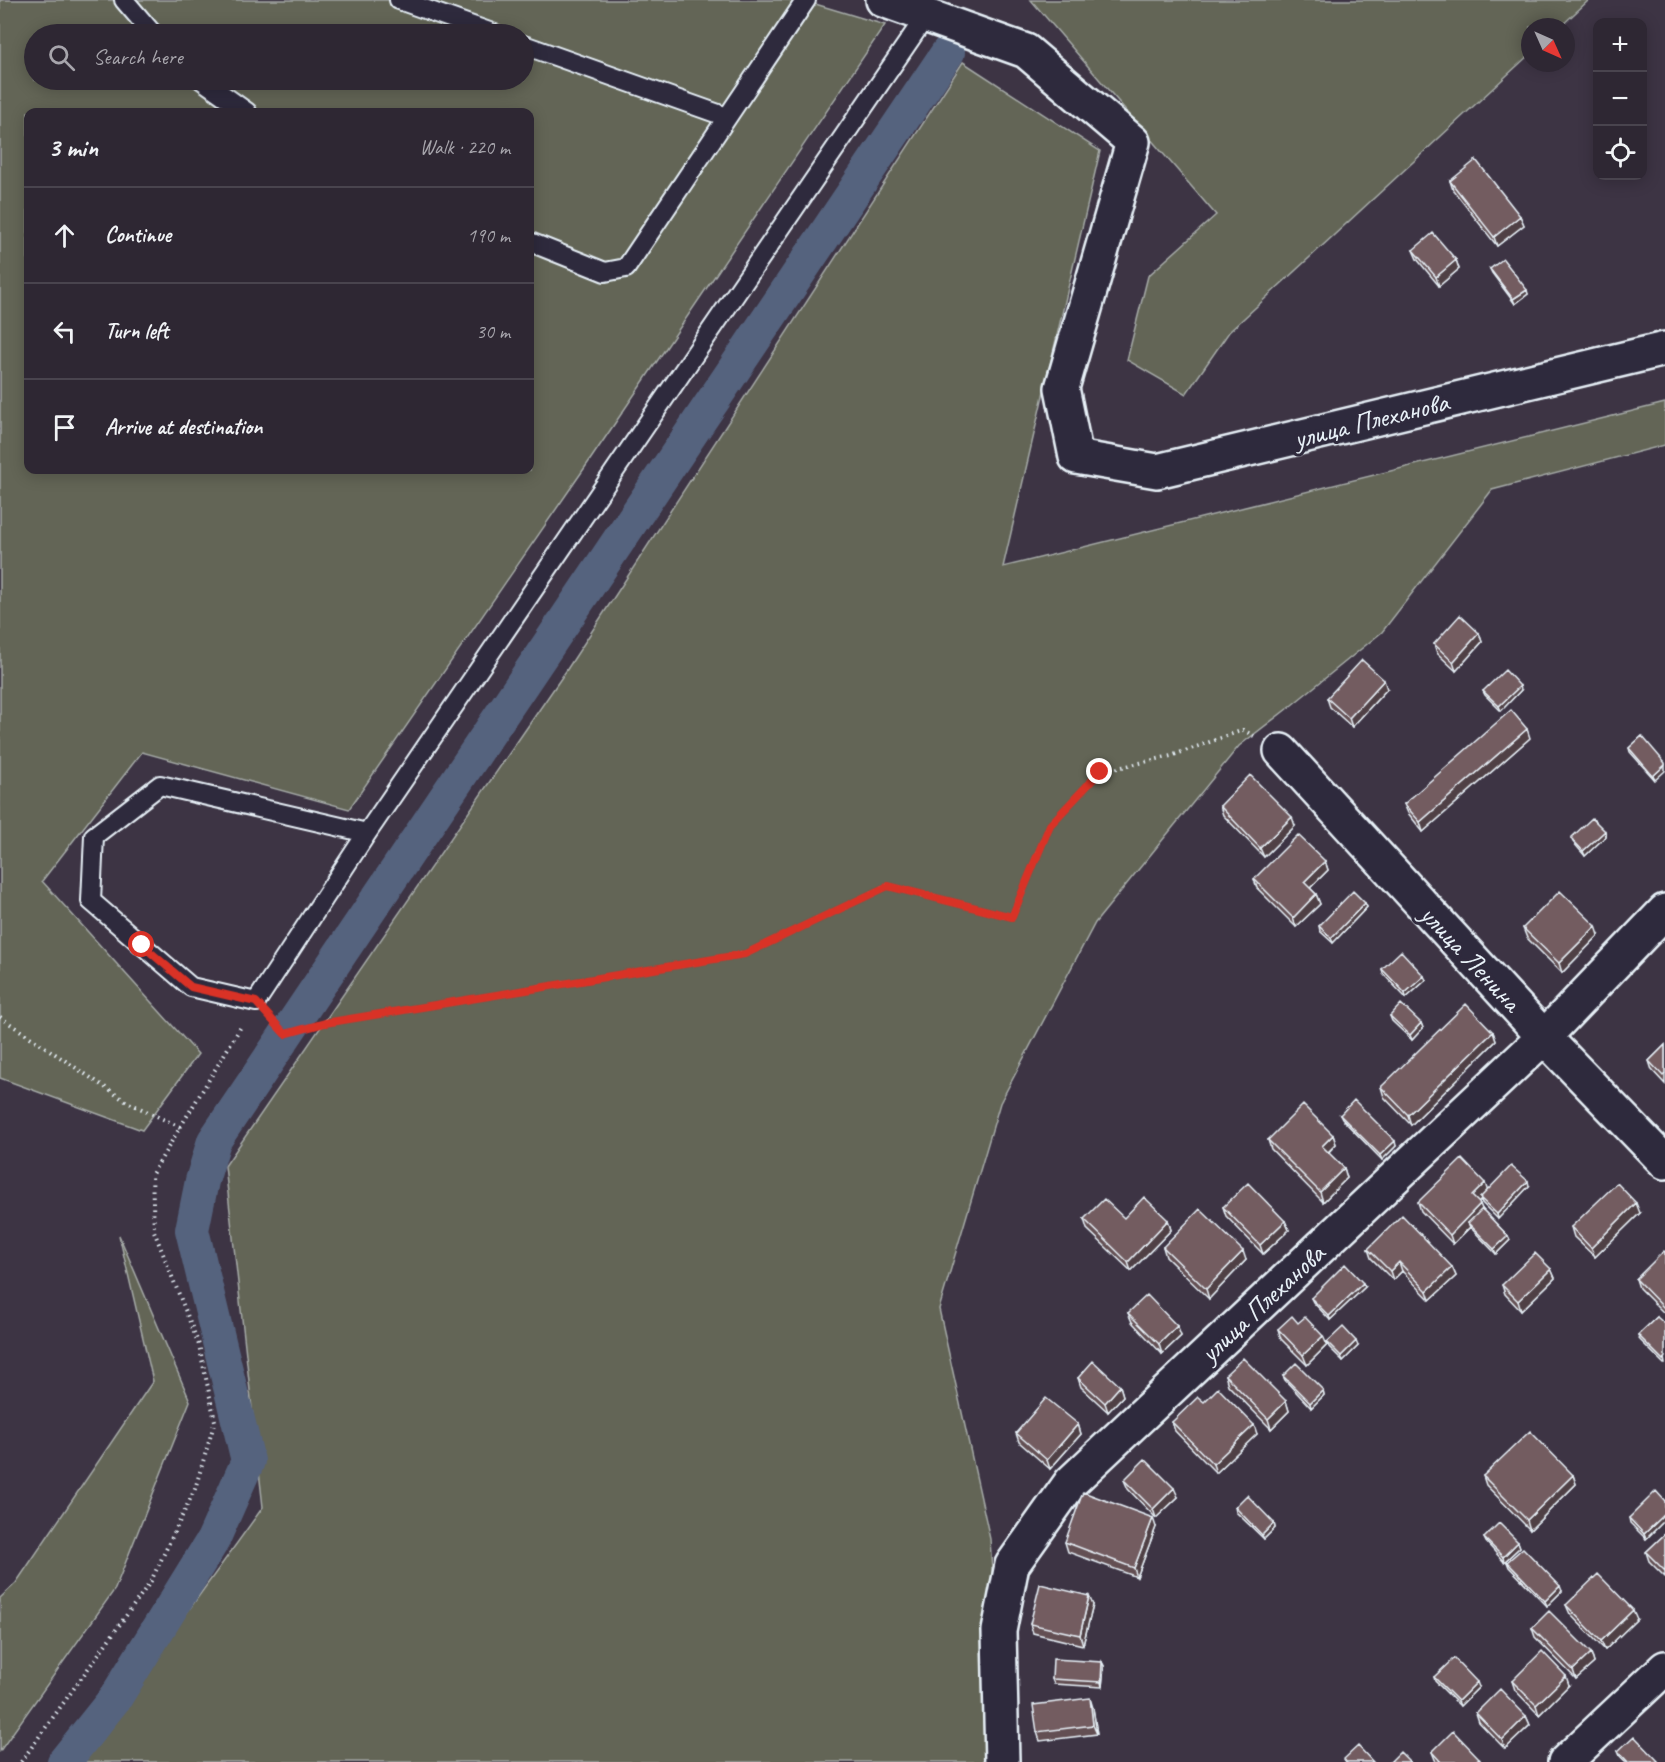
<!DOCTYPE html>
<html lang="en">
<head>
<meta charset="utf-8">
<style>
  :root { --surface:#2e2733; --page:#3a333f; --text:#f1f3f6; --muted:#a7a5ac; --line:#49444e }
  body { margin:0; font-family:Caveat,sans-serif; background:var(--page); color:var(--text) }
  .controls { position:absolute; right:18px; top:18px; display:grid; overflow:hidden; border-radius:12px; box-shadow:0 3px 15px #0003 }
  .controls button { width:54px; height:54px; display:grid; place-items:center; padding:0; border:0; border-bottom:2px solid var(--line); background:var(--surface); color:var(--text); font:30px sans-serif }
  .compass { position:absolute; left:1521px; top:18px; width:54px; height:54px; border-radius:50%; background:var(--surface); box-shadow:0 3px 15px #0003; rotate:135deg }
  .stop { position:absolute; width:18px; height:18px; margin:-14px; border:4px solid #d93025; border-radius:50%; background:#fff }
  .stop.end { background:#d93025; border-color:#fff; box-shadow:0 2px 6px #0008 }
  .list { margin:0; padding:0; list-style:none }
  h2 { display:flex; justify-content:space-between; align-items:center; height:78px; margin:0; padding:0 24px; font-size:26px }
  h2 small { font-size:20px; font-weight:400; color:var(--muted) }
  .list li { display:grid; grid-template-columns:39px 1fr auto; gap:18px; align-items:center; box-sizing:border-box; height:96px; padding:0 24px; border-top:2px solid var(--line) }
  .list b { display:block; font-size:22px; white-space:nowrap }
  .list em { font-size:20px; font-style:normal; color:var(--muted) }
  .icon { flex:none; width:33px; height:33px; fill:none; stroke:currentColor; stroke-width:2; stroke-linecap:round; stroke-linejoin:round }
  .map { position:relative; flex:none; width:1665px; height:1762px; overflow:hidden }
  .search { position:absolute; background:var(--surface); box-shadow:0 3px 15px #0003; left:24px; top:24px; width:510px; height:66px; display:flex; align-items:center; gap:15px; box-sizing:border-box; padding:0 21px; border-radius:33px; color:var(--muted); font-size:22px }
  .panel { position:absolute; background:var(--surface); box-shadow:0 3px 15px #0003; left:24px; top:108px; width:510px; height:366px; border-radius:12px }
  .map>svg:first-child { display:block }
  .green { fill:#636557; stroke:#a6aba8; stroke-width:1.5; fill-rule:evenodd }
  .lines { fill:none; stroke-linecap:round; stroke-linejoin:round }
  .canal { stroke:#55637e; stroke-width:34 }
  .lane-casing { stroke:#e8f1f8; stroke-width:22 }
  .street-casing { stroke:#e8f1f8; stroke-width:38 }
  .path { stroke:#e8f1f8; stroke-width:4; stroke-dasharray:1.5 4.5; stroke-linecap:butt }
  .lane { stroke:#2f2a3d; stroke-width:18 }
  .street { stroke:#2f2a3d; stroke-width:33 }
  .wall { fill:#634f53; stroke:#e8f1f8; stroke-width:1.5 }
  .shaded-wall { fill:#504044; stroke:#e8f1f8; stroke-width:1.5 }
  .building { fill:#735c61; stroke:#e8f1f8; stroke-width:1.5 }
  .route { stroke:#d93025; stroke-width:8 }
  .labels { text-anchor:middle; dominant-baseline:central; stroke-width:6; stroke-linejoin:round; paint-order:stroke }
  .street-label { font-size:28px; fill:#e8f1f8; stroke:#2f2a3d }
</style>
</head>
<body>
<div class="map">
<svg width="1665" height="1762" viewBox="0 0 1665 1762">
  <rect width="100%" height="100%" fill="#3d3444"/>
  <filter id="ink" filterUnits="userSpaceOnUse"><feTurbulence type="fractalNoise" baseFrequency=".0167" numOctaves="2"/><feDisplacementMap in="SourceGraphic" scale="12" xChannelSelector="R" yChannelSelector="G"/><feConvolveMatrix kernelMatrix="1 2 1 2 8 2 1 2 1" color-interpolation-filters="sRGB"/></filter>
  <g filter="url(#ink)">
    <path class="green" d="M0,0H802L885,25L588,463L349,809L142,752L42,881L198,1054L142,1130L0,1078ZM34,34H524V80H34ZM28,112H530V470H28Z
      M1031,0H1589L1560,27H1530V54L1229,332L1186,394L1127,360L1148,276L1216,215Z
      M963,62L1100,151L1003,567L1665,403V445L1492,490L1382,632L1292,705L1239,746L1095,923L1000,1103L939,1309L990,1539L994,1602L985,1762H79L263,1507L225,1166L566,671Z
      M119,1235L190,1401L115,1589L0,1751V1598L16,1583L153,1381Z"/>
    <g class="lines">
      <path class="canal" d="M64,1762L116,1697L213,1540L248,1461L192,1230L202,1181L214,1141L948,52"/>
      <g class="lane-casing">
        <path id="lane" d="M124,0L153,34
          M399,0L495,34
          M524,45L727,117
          M202,80L247,112
          M530,242L605,272L626,268L806,0
          M367,833L160,785L94,836L91,901L191,987L256,1002L367,833L926,16"/>
      </g>
      <g class="street-casing">
        <path id="street" d="M883,0L1026,51L1133,142L1062,388L1076,457L1157,471L1665,349
          M1281,751L1544,1037L1665,1162
          M1002,1762L999,1631L1012,1565L1071,1482L1544,1037L1665,911
          M1565,1762L1665,1668"/>
      </g>
      <path class="path" d="M0,1017L127,1102L180,1127
        M273,1021L285,1034L325,1023L745,954L888,886L1012,917L1050,825L1100,772L1171,756L1243,730L1254,736
        M21,1762L151,1581L195,1489L215,1421L199,1345L154,1231L152,1174L242,1025"/>
      <use href="#lane" class="lane"/>
      <use href="#street" class="street"/>
    </g>
    <path class="wall" d="M1450,181L1520,216L1524,225L1497,246L1453,190Z
      M1413,250L1456,260L1459,269L1439,286L1417,259Z
      M1490,269L1528,294L1515,304L1492,273Z
      M1479,633L1482,642L1456,671L1437,653L1434,644Z
      M1387,689L1352,727L1330,707L1327,698Z
      M1521,690L1501,711L1485,695L1483,691Z
      M1642,736L1655,780L1630,752L1629,748Z
      M1530,738L1423,832L1408,813L1404,804Z
      M1220,806L1295,826L1264,857L1223,815Z
      M1606,836L1585,856L1573,842L1571,838Z
      M1325,861L1328,870L1310,888L1316,894L1320,904L1296,927L1257,888L1254,879Z
      M1365,903L1367,907L1333,943L1320,931L1319,926Z
      M1523,928L1599,935L1562,973L1527,938Z
      M1382,969L1426,980L1406,998L1383,974Z
      M1390,1016L1421,1023L1423,1028L1412,1040L1392,1021Z
      M1493,1032L1496,1041L1411,1125L1384,1097L1381,1087Z
      M1665,1045V1084L1652,1070L1649,1061Z
      M1340,1115L1396,1146L1382,1160L1342,1119Z
      M1333,1135L1336,1144L1328,1153L1344,1168L1347,1178L1323,1202L1271,1149L1268,1140Z
      M1529,1186L1498,1219L1482,1203L1481,1200L1478,1202L1482,1209L1508,1236L1510,1240L1496,1254L1470,1227L1453,1244L1421,1211L1418,1202L1488,1190Z
      M1223,1207L1285,1221L1289,1230L1263,1254L1226,1216Z
      M1640,1213L1595,1257L1574,1237L1571,1227Z
      M1124,1218L1168,1220L1171,1230L1131,1271L1087,1229L1084,1219Z
      M1163,1247L1246,1260L1209,1299L1166,1257Z
      M1368,1249L1452,1267L1456,1276L1430,1300L1402,1271L1393,1280L1371,1258Z
      M1665,1252V1314L1639,1288L1636,1279Z
      M1551,1269L1555,1278L1521,1311L1505,1294L1502,1285Z
      M1365,1287L1330,1320L1313,1302L1311,1298Z
      M1128,1313L1177,1326L1181,1336L1162,1354L1132,1322Z
      M1657,1317L1665,1364H1664L1640,1340L1638,1335Z
      M1298,1323L1327,1345L1307,1365L1281,1339L1278,1329Z
      M1327,1342L1358,1346L1343,1361L1329,1347Z
      M1225,1375L1286,1401L1289,1411L1271,1429L1228,1385Z
      M1283,1376L1323,1390L1324,1395L1311,1408L1285,1380Z
      M1078,1378L1120,1386L1123,1396L1108,1412L1081,1387Z
      M1204,1402L1257,1434L1216,1473L1175,1431L1172,1422Z
      M1078,1424L1081,1434L1050,1469L1019,1442L1016,1433Z
      M1573,1475L1576,1484L1530,1530L1486,1485L1483,1476Z
      M1124,1480L1178,1497L1156,1518L1128,1489Z
      M1665,1501V1520L1646,1539L1630,1523L1629,1518Z
      M1235,1507L1274,1523L1275,1528L1264,1539L1236,1512Z
      M1156,1527L1137,1577L1068,1552L1065,1542Z
      M1665,1534V1577L1649,1561L1646,1552Z
      M1484,1538L1518,1542L1520,1547L1504,1562L1486,1542Z
      M1507,1562L1562,1591L1547,1606L1509,1567Z
      M1093,1605L1083,1645L1033,1633L1030,1624Z
      M1566,1605L1637,1619L1605,1650L1570,1614Z
      M1532,1628L1591,1653L1594,1663L1576,1679L1535,1637Z
      M1102,1662L1104,1666L1102,1687L1054,1684L1052,1679Z
      M1434,1677L1479,1687L1460,1706L1435,1681Z
      M1512,1681L1569,1685L1539,1715L1515,1690Z
      M1093,1708L1097,1734L1040,1741L1037,1732Z
      M1476,1713L1526,1716L1530,1725L1505,1749L1479,1722Z
      M1618,1751L1659,1762H1626L1620,1756Z
      M1432,1752L1479,1758L1481,1762H1436Z"/>
    <path class="shaded-wall" d="M1520,216L1524,225L1497,246L1494,237Z
      M1456,260L1459,269L1439,286L1436,277Z
      M1527,290L1528,294L1515,304L1513,299Z
      M1479,633L1482,642L1456,671L1453,662Z
      M1384,680L1387,689L1352,727L1349,718Z
      M1520,686L1521,690L1501,711L1499,706Z
      M1527,729L1530,738L1423,832L1420,822Z
      M1665,765V771L1655,780L1653,776Z
      M1292,817L1295,826L1264,857L1260,848Z
      M1605,831L1606,836L1585,856L1583,851Z
      M1325,861L1328,870L1307,891L1304,882Z
      M1316,894L1320,904L1296,927L1293,918Z
      M1365,903L1367,907L1333,943L1331,938Z
      M1596,926L1599,935L1562,973L1559,963Z
      M1424,976L1426,980L1406,998L1405,993Z
      M1421,1023L1423,1028L1412,1040L1410,1035Z
      M1493,1032L1496,1041L1411,1125L1408,1115Z
      M1333,1135L1336,1144L1325,1155L1322,1146Z
      M1395,1141L1396,1146L1382,1160L1380,1155Z
      M1344,1168L1347,1178L1323,1202L1320,1192Z
      M1528,1181L1529,1186L1498,1219L1497,1214Z
      M1485,1183L1488,1192L1480,1198L1481,1200L1476,1205L1472,1196Z
      M1636,1203L1640,1213L1595,1257L1591,1248Z
      M1480,1204L1484,1214L1468,1223L1470,1227L1453,1244L1450,1235Z
      M1168,1220L1171,1230L1131,1271L1128,1262Z
      M1285,1221L1289,1230L1263,1254L1260,1245Z
      M1508,1236L1510,1240L1496,1254L1494,1249Z
      M1243,1251L1246,1260L1209,1299L1206,1289Z
      M1399,1262L1402,1271L1393,1280L1390,1271Z
      M1452,1267L1456,1276L1430,1300L1427,1291Z
      M1551,1269L1555,1278L1521,1311L1518,1301Z
      M1363,1283L1365,1287L1330,1320L1329,1316Z
      M1177,1326L1181,1336L1162,1354L1159,1344Z
      M1323,1336L1327,1345L1307,1365L1303,1355Z
      M1356,1341L1358,1346L1343,1361L1341,1356Z
      M1120,1386L1123,1396L1108,1412L1105,1403Z
      M1323,1390L1324,1395L1311,1408L1310,1403Z
      M1286,1401L1289,1411L1271,1429L1268,1419Z
      M1078,1424L1081,1434L1050,1469L1047,1460Z
      M1254,1425L1257,1434L1216,1473L1213,1464Z
      M1573,1475L1576,1484L1530,1530L1527,1520Z
      M1174,1488L1178,1497L1156,1518L1153,1509Z
      M1665,1514V1520L1646,1539L1644,1534Z
      M1153,1518L1156,1527L1137,1577L1134,1568Z
      M1274,1523L1275,1528L1264,1539L1262,1535Z
      M1518,1542L1520,1547L1504,1562L1503,1557Z
      M1560,1586L1562,1591L1547,1606L1545,1601Z
      M1089,1596L1093,1605L1083,1645L1080,1635Z
      M1633,1610L1637,1619L1605,1650L1601,1641Z
      M1591,1653L1594,1663L1576,1679L1573,1670Z
      M1102,1662L1104,1666L1102,1687L1101,1682Z
      M1566,1676L1569,1685L1539,1715L1536,1705Z
      M1477,1682L1479,1687L1460,1706L1458,1701Z
      M1090,1698L1093,1708L1097,1734L1093,1725Z
      M1526,1716L1530,1725L1505,1749L1502,1740Z"/>
    <path class="building" d="M1476,160L1520,216L1494,237L1450,181Z
      M1433,233L1456,260L1436,277L1413,250Z
      M1503,259L1527,290L1513,299L1490,269Z
      M1460,615L1479,633L1453,662L1434,644Z
      M1362,660L1384,680L1349,718L1327,698Z
      M1505,670L1520,686L1499,706L1483,691Z
      M1511,710L1527,729L1420,822L1404,804Z
      M1642,736L1665,763V765L1653,776L1629,748Z
      M1250,775L1292,817L1260,848L1220,806Z
      M1592,818L1605,831L1583,851L1571,838Z
      M1298,835L1325,861L1304,882L1316,894L1293,918L1254,879Z
      M1353,891L1365,903L1331,938L1319,926Z
      M1560,891L1596,926L1559,963L1523,928Z
      M1401,951L1424,976L1405,993L1382,969Z
      M1401,1004L1421,1023L1410,1035L1390,1016Z
      M1466,1004L1493,1032L1408,1115L1381,1087Z
      M1665,1045V1074L1663,1076L1649,1061Z
      M1354,1100L1395,1141L1380,1155L1340,1115Z
      M1303,1105L1333,1135L1322,1146L1344,1168L1320,1192L1268,1140Z
      M1462,1159L1485,1183L1472,1196L1480,1204L1450,1235L1418,1202Z
      M1511,1166L1528,1181L1497,1214L1480,1198Z
      M1248,1183L1285,1221L1260,1245L1223,1207Z
      M1617,1183L1636,1203L1591,1248L1571,1227Z
      M1144,1197L1168,1220L1128,1262L1084,1219L1104,1199L1124,1218Z
      M1200,1209L1243,1251L1206,1289L1163,1247Z
      M1482,1209L1508,1236L1494,1249L1468,1223Z
      M1402,1215L1452,1267L1427,1291L1399,1262L1390,1271L1368,1249Z
      M1664,1251L1665,1252V1309L1636,1279Z
      M1535,1253L1551,1269L1518,1301L1502,1285Z
      M1345,1264L1363,1283L1329,1316L1311,1298Z
      M1147,1295L1177,1326L1159,1344L1128,1313Z
      M1292,1316L1298,1323L1305,1317L1323,1336L1303,1355L1278,1329Z
      M1657,1317L1665,1324V1357L1663,1360L1638,1335Z
      M1343,1327L1356,1341L1341,1356L1327,1342Z
      M1243,1358L1286,1401L1268,1419L1225,1375Z
      M1093,1361L1120,1386L1105,1403L1078,1378Z
      M1296,1363L1323,1390L1310,1403L1283,1376Z
      M1218,1388L1254,1425L1213,1464L1172,1422L1198,1397L1204,1402Z
      M1046,1398L1078,1424L1047,1460L1016,1433Z
      M1530,1431L1573,1475L1527,1520L1483,1476Z
      M1145,1459L1174,1488L1153,1509L1124,1480Z
      M1656,1491L1665,1501V1514L1644,1534L1629,1518Z
      M1083,1492L1153,1518L1134,1568L1065,1542Z
      M1247,1495L1274,1523L1262,1535L1235,1507Z
      M1499,1523L1518,1542L1503,1557L1484,1538Z
      M1665,1534V1571L1646,1552Z
      M1523,1548L1560,1586L1545,1601L1507,1562Z
      M1598,1574L1633,1610L1601,1641L1566,1605Z
      M1040,1584L1089,1596L1080,1635L1030,1624Z
      M1549,1611L1591,1653L1573,1670L1532,1628Z
      M1542,1651L1566,1676L1536,1705L1512,1681Z
      M1454,1658L1477,1682L1458,1701L1434,1677Z
      M1053,1659L1102,1662L1101,1682L1052,1679Z
      M1500,1689L1526,1716L1502,1740L1476,1713Z
      M1090,1698L1093,1725L1037,1732L1033,1705Z
      M1453,1731L1479,1758L1475,1762H1441L1432,1752Z
      M1634,1736L1658,1761L1657,1762H1628L1618,1751Z
      M1358,1746L1373,1762H1346L1344,1759Z
      M1400,1752L1410,1762H1390Z"/>
  </g>
  <g class="lines" filter="url(#ink)">
    <path class="route" d="M142,945L191,987L256,1002L285,1034L325,1023L745,954L888,886L1012,917L1050,825L1100,772"/>
  </g>
  <g class="labels">
    <g class="street-label">
      <text transform="translate(1371 420) rotate(-14)">улица Плеханова</text>
      <text transform="translate(1471 958) rotate(47)">улица Ленина</text>
      <text transform="translate(1262 1303) rotate(-43)">улица Плеханова</text>
    </g>
  </g>
</svg>
<div class="controls">
<button>+</button>
<button>−</button>
<button><svg class="icon" aria-label="locate" viewBox="0 0 24 24"><circle cx="12" cy="12" r="6"/><path d="M12 2v4M12 18v4M2 12h4M18 12h4"/></svg></button>
</div>
<svg class="compass" viewBox="-18 -18 36 36"><path d="M0-13l5 13h-10z" fill="#e53935"/><path d="M0 13l5-13h-10z" fill="#a7a5ac"/></svg>
<div class="stop" style="left:142px;top:945px"></div>
<div class="stop end" style="left:1100px;top:772px"></div>
<div class="search"><svg class="icon" aria-label="search" viewBox="0 0 24 24"><circle cx="10" cy="10" r="6"/><path d="M15 15l6 6"/></svg>Search here</div>
<section class="panel">
<h2>3 min<small>Walk · 220 m</small></h2>
<ul class="list">
<li><svg class="icon" aria-label="ahead" viewBox="0 0 24 24"><path d="M12 20V5M6 11l6-6 6 6"/></svg><div><b>Continue</b></div><em>190 m</em></li>
<li><svg class="icon" aria-label="left" viewBox="0 0 24 24"><path d="M17 20v-9H6M10 6l-5 5 5 5"/></svg><div><b>Turn left</b></div><em>30 m</em></li>
<li><svg class="icon" aria-label="arrive" viewBox="0 0 24 24"><path d="M6 21V4h12l-3 4 3 4H6"/></svg><div><b>Arrive at destination</b></div></li>
</ul>
</section>
</div>
</body>
</html>
